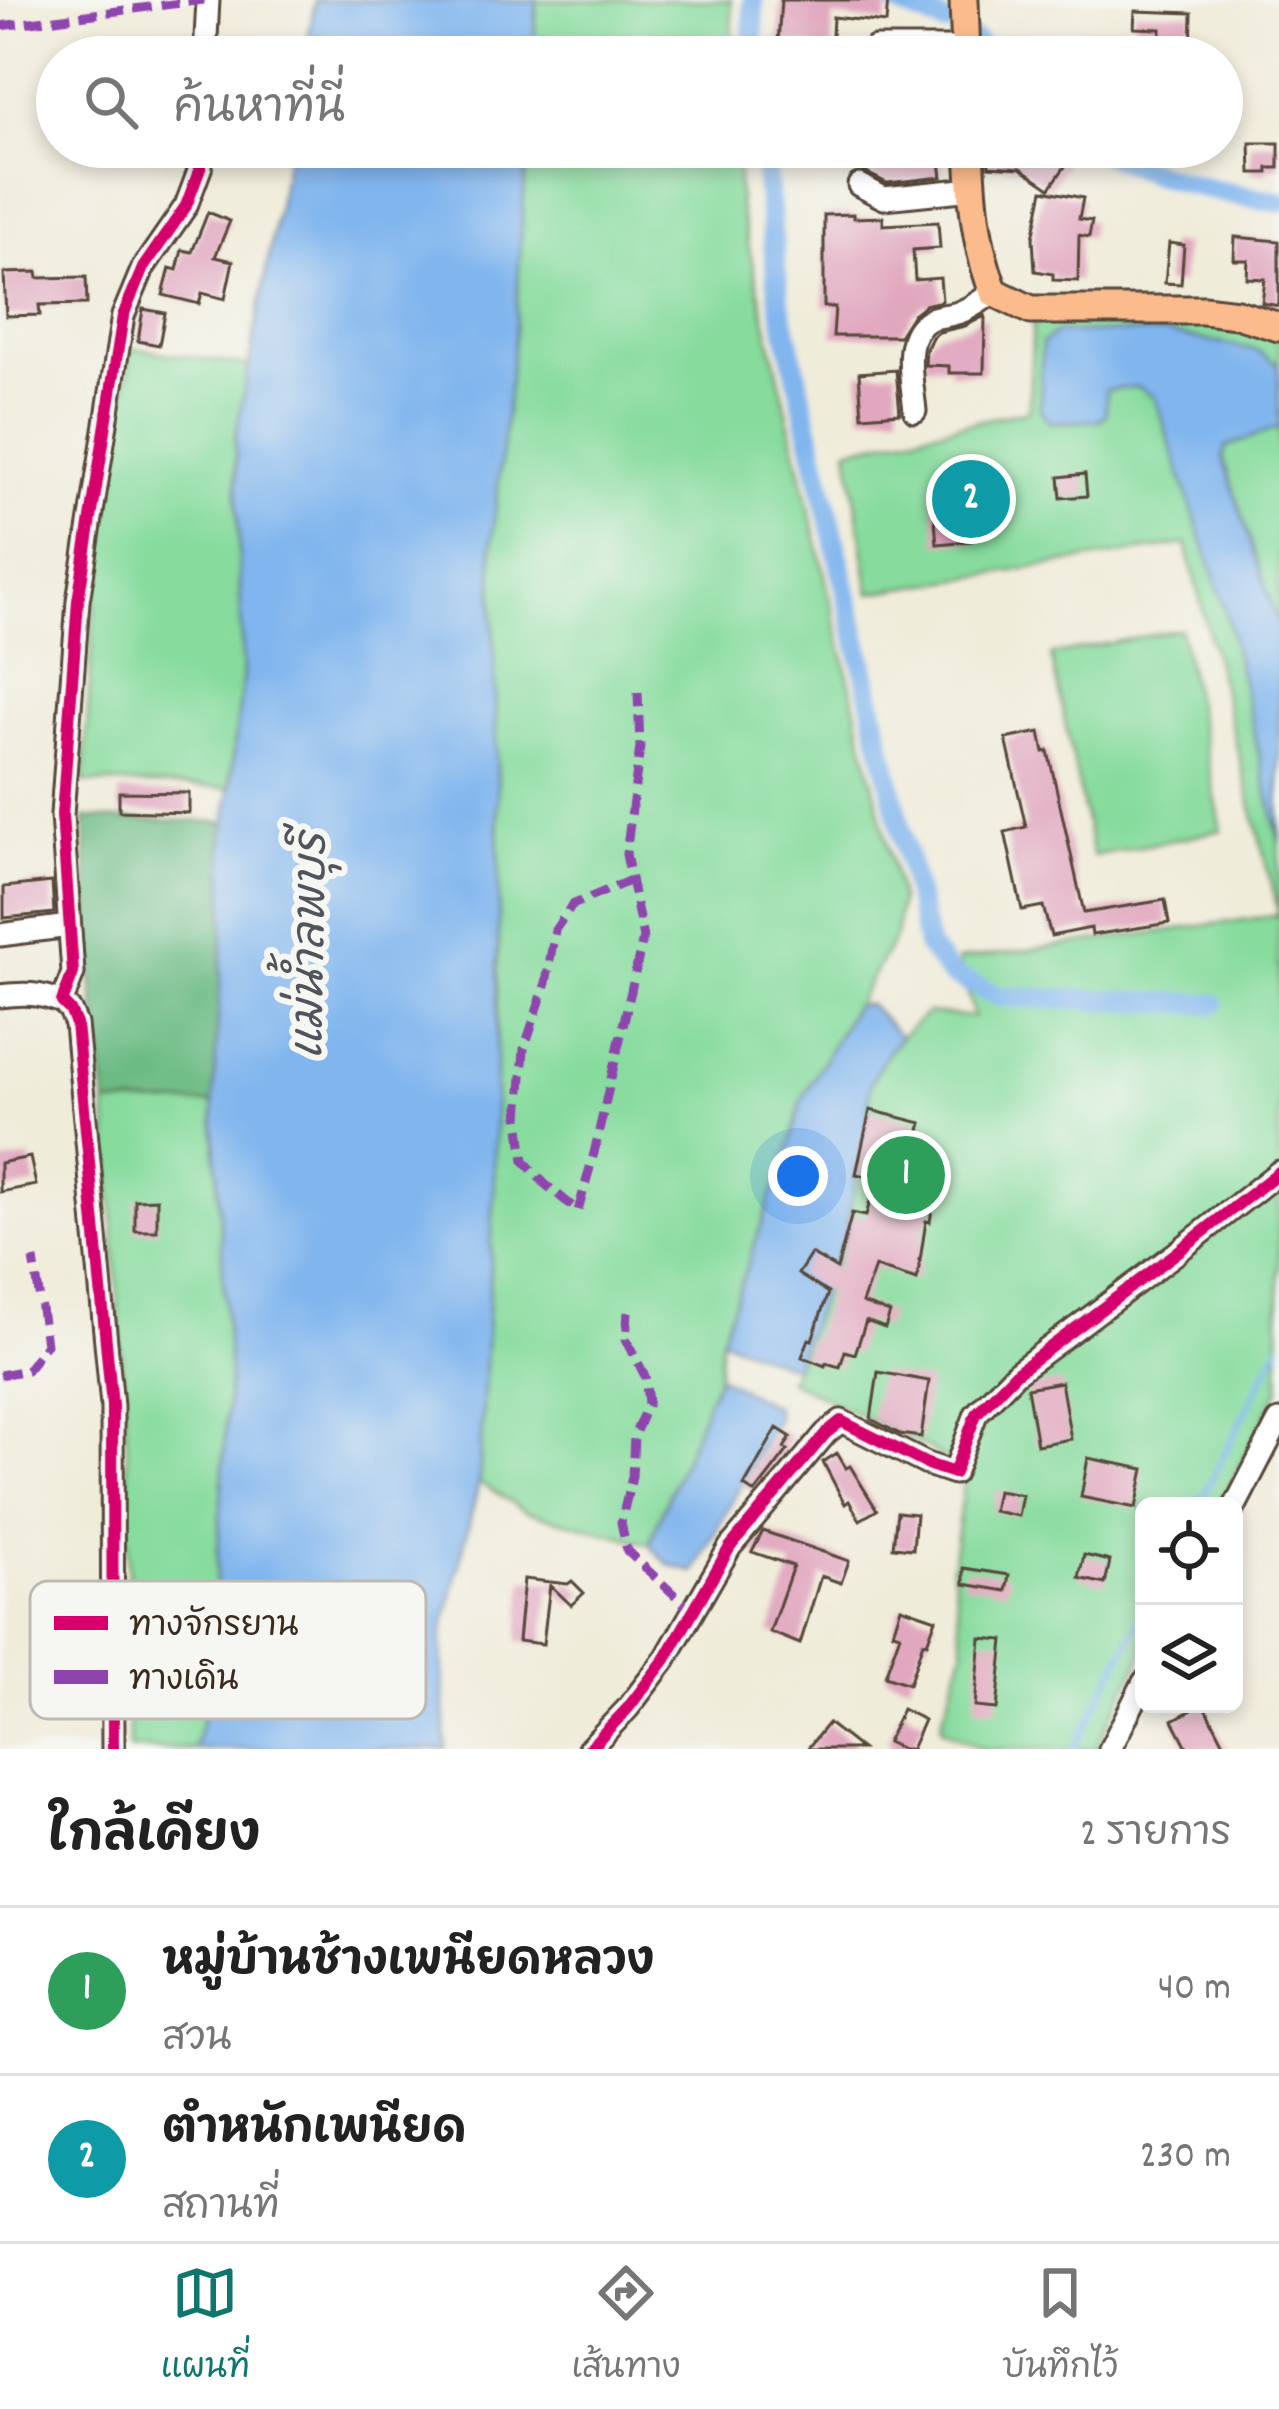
<!DOCTYPE html>
<html lang="th">
<head>
<meta charset="utf-8">
<style>
  :root { --surface:#fff; --page:#f2f2f2; --text:#222; --muted:#767676; --line:#e0e0e0; --accent:#0f766e }
  body { margin:0; font-family:Dekko,"Playpen Sans Thai",sans-serif; background:var(--page); color:var(--text) }
  .controls { position:absolute; right:36px; bottom:36px; display:grid; overflow:hidden; border-radius:18px; box-shadow:0 6px 18px #0003 }
  .controls button { width:108px; height:108px; display:grid; place-items:center; padding:0; border:0; border-bottom:3px solid var(--line); background:var(--surface); color:var(--text); font:60px sans-serif }
  .you { position:absolute; left:798px; top:1176px; width:42px; height:42px; margin:-30px; border:9px solid #fff; border-radius:50%; background:#1a73e8; box-shadow:0 0 0 18px #1a73e833 }
  .badge { display:grid; place-items:center; width:78px; height:78px; border-radius:50%; background:var(--accent); color:#fff; font-size:39px; font-weight:700 }
  .pin { position:absolute; translate:-50% -50%; border:6px solid #fff; box-shadow:0 3px 12px #0006 }
  .list { margin:0; padding:0; list-style:none }
  h2 { display:flex; justify-content:space-between; align-items:center; height:156px; margin:0; padding:0 48px; font-size:51px }
  h2 small { font-size:39px; font-weight:400; color:var(--muted) }
  .list li { display:grid; grid-template-columns:78px 1fr auto; gap:36px; align-items:center; box-sizing:border-box; height:168px; padding:0 48px; border-top:3px solid var(--line) }
  .list b { display:block; font-size:45px; white-space:nowrap }
  .list p { margin:0; font-size:39px; white-space:nowrap; color:var(--muted) }
  .list em { font-size:39px; font-style:normal; color:var(--muted) }
  .icon { flex:none; width:66px; height:66px; fill:none; stroke:currentColor; stroke-width:2; stroke-linecap:round; stroke-linejoin:round }
  .map { position:relative; flex:none; width:1279px; height:1749px; overflow:hidden }
  .search { position:absolute; background:var(--surface); box-shadow:0 6px 18px #0003; left:36px; right:36px; top:36px; height:132px; display:flex; align-items:center; gap:30px; box-sizing:border-box; padding:0 42px; border-radius:66px; color:var(--muted); font-size:45px }
  .sheet { height:492px; background:var(--surface) }
  nav { display:flex; justify-content:space-around; align-items:center; box-sizing:border-box; height:168px; border-top:3px solid var(--line); background:var(--surface); font-size:33px; color:var(--muted) }
  nav a { display:grid; justify-items:center; gap:6px }
  nav .on { color:var(--accent) }
  .map>svg:first-child { display:block }
  .green { fill:#86db9d; stroke:#60825e; stroke-width:3 }
  .forest { fill:#6cbb84; stroke:#547251; stroke-width:3 }
  .water { fill:#80b5ee; stroke:#5e7086; stroke-width:3 }
  .lines { fill:none; stroke-linecap:round; stroke-linejoin:round }
  .stream { stroke:#80b5ee; stroke-width:6 }
  .canal { stroke:#80b5ee; stroke-width:21 }
  .building { fill:#e1a7bf }
  .minor-casing { stroke:#56473a; stroke-width:27 }
  .major-casing { stroke:#56473a; stroke-width:33 }
  .minor { stroke:#fff; stroke-width:21 }
  .major { stroke:#fbbb8d; stroke-width:27 }
  .quiet { stroke:#8e44ad; stroke-width:9; stroke-dasharray:18 9; stroke-linecap:butt }
  .cycleway-casing { stroke:#f6f6f2; stroke-width:20 }
  .cycleway { stroke:#d6006c; stroke-width:12 }
  .labels { text-anchor:middle; dominant-baseline:central; stroke-width:12; stroke-linejoin:round; paint-order:stroke }
  .water-label { font-size:45px; font-style:italic; fill:#50545c; stroke:#f6f6f2 }
  .key { fill:#f6f6f2; stroke:#beb9b2; stroke-width:3 }
  .key-label { font-size:33px; fill:#3b2a1e }
</style>
</head>
<body>
<div class="map">
<svg width="1279" height="1749" viewBox="0 0 1279 1749">
  <rect width="100%" height="100%" fill="#f6f6f2"/>
  <filter id="ink" filterUnits="userSpaceOnUse"><feTurbulence type="fractalNoise" baseFrequency=".00833" numOctaves="2"/><feDisplacementMap in="SourceGraphic" scale="24" xChannelSelector="R" yChannelSelector="G"/><feConvolveMatrix kernelMatrix="1 2 1 2 8 2 1 2 1" color-interpolation-filters="sRGB"/></filter>
  <filter id="wash" filterUnits="userSpaceOnUse"><feTurbulence type="fractalNoise" baseFrequency=".004" numOctaves="4" result="noise"/><feDisplacementMap in="SourceGraphic" scale="48" xChannelSelector="R" yChannelSelector="G"/><feGaussianBlur stdDeviation="2.7" result="paint"/><feColorMatrix in="noise" values="0 0 0 0 0 0 0 0 0 0 0 0 0 0 0 0 0 1.4 0 .05"/><feComposite in="paint" operator="in"/></filter>
  <g filter="url(#wash)">
    <rect width="100%" height="100%" fill="#f0ecda"/>
    <path class="green" d="M537,0H731L734,57H533Z
      M526,147H737L739,205L900,899L896,935L802,1099L791,1142L721,1339L718,1376L649,1544L525,1511L479,1482L494,1193L499,868L492,542Z
      M1201,319L1257,329L1279,340V1389L1219,1506H1144V1653L1095,1749H983L942,1729L941,1723L964,1649L952,1568L965,1471L925,1447L789,1380L844,1235L868,1114L870,1084L885,1056L900,1037L927,1013L974,1017L958,960L1279,915L1186,544L870,593L848,449L1029,410L1033,320Z
      M132,348L249,366L235,439L243,675L229,788L84,782L95,594Z
      M1180,629L1222,830L1093,856L1051,655Z
      M213,1103L229,1375L209,1692L195,1749H129L127,1444L106,1104Z"/>
    <path class="forest" d="M85,818L226,822L223,847L224,918L213,1103L106,1104L90,963Z"/>
    <path class="water" d="M315,0H537L533,57H305Z
      M289,147H527L515,329L492,542L499,868L494,1193L479,1482L442,1637L446,1749H195L209,1692L229,1375L213,1103L224,918L223,847L243,675L235,439Z
      M1057,332L1167,333L1256,350L1279,365V427L1226,447L1223,458L1279,627V841L1225,608L1155,398L1138,387L1106,390V415L1098,421L1049,422L1040,410L1042,343Z
      M855,1005H870L900,1037L885,1056L870,1084L868,1114L845,1235L794,1367L721,1339L791,1142L802,1099Z
      M718,1376L775,1407L777,1418L694,1572L669,1565L649,1544Z"/>
    <g class="lines">
      <path class="stream" d="M1198,1506L1279,1346
        M1074,1749L1144,1612"/>
      <path class="canal" d="M890,0L945,23
        M975,41L992,57
        M753,57V0
        M763,147L779,299L928,947L950,974L1001,997L1214,1004
        M1094,147C1151,178 1215,192 1279,202"/>
    </g>
    <g id="blocks">
      <path class="building" d="M781,0H888L886,23L833,17L831,57H811L813,45L778,43Z
        M1135,11L1192,13L1191,57H1161V29L1134,28Z
        M1250,143H1279V168H1268V173H1251Z
        M853,147H938L942,177L887,183L863,171V167L856,168Z
        M988,147H1040L1066,165L1050,188L1021,168L989,166Z
        M1043,190L1083,198L1079,219L1092,221L1089,237L1079,235L1078,281L1053,280V274L1035,271L1033,238Z
        M208,212L230,221L215,257L233,261L225,299L202,293L199,304L163,295L170,268L177,270L182,250L192,252Z
        M853,214V218L883,217V225L938,222L940,248L913,250L915,280L940,278L942,301L925,305L913,314L899,336H833L835,307H824V215Z
        M1235,237L1279,241V306L1262,303L1265,279L1247,278L1248,260H1234Z
        M1169,243L1184,245L1181,284L1165,283Z
        M37,272L38,278L86,277L87,304L39,305L40,315L6,316L4,273Z
        M143,309L165,313L159,345L138,341Z
        M985,316L984,373H949V366L925,365L926,350L932,337L939,332L965,326Z
        M896,370L900,413L862,416L859,373Z
        M1085,474L1087,496L1061,498L1059,477Z
        M1008,480L1011,513L969,516L971,541L937,544L932,485Z
        M1040,732L1044,752L1048,751L1084,913L1165,900L1169,923L1092,935L1091,928L1051,936L1043,906L1022,910L1005,832L1026,827L1006,739Z
        M119,792L189,793V813L119,811Z
        M52,882L54,913L4,918V887Z
        M870,1110L922,1123L909,1173L937,1177L930,1222L926,1221L917,1280L875,1267L862,1303L890,1313L885,1328L866,1321L855,1354L845,1351L840,1367L826,1363L825,1366L802,1357L809,1339L812,1340L828,1293L798,1274L811,1254L837,1269L852,1213L866,1216L876,1178L856,1174Z
        M30,1157L36,1185L0,1192V1163Z
        M157,1199V1231H135V1200Z
        M878,1372L929,1381L921,1437L900,1434L871,1419Z
        M1061,1382L1071,1439L1037,1445L1027,1388Z
        M777,1428L791,1437L784,1448L788,1450L755,1493L744,1486Z
        M837,1453L846,1468L850,1466L877,1510L860,1520L849,1501L845,1504L823,1462Z
        M1088,1458L1144,1469L1136,1508L1081,1497Z
        M997,1491L1022,1495L1018,1516L993,1511Z
        M897,1512L916,1514L913,1549L893,1547Z
        M763,1531L849,1561L841,1583L821,1576L800,1644L770,1632L793,1566L752,1552Z
        M1084,1555L1110,1561L1105,1584L1079,1578Z
        M964,1568L1009,1575L1006,1591L964,1584Z
        M524,1579L568,1584L572,1581L584,1593L571,1605L550,1585L543,1644L518,1641Z
        M901,1607L936,1619L927,1643L923,1642L909,1684L885,1676L900,1634L893,1632Z
        M981,1638L1004,1640L997,1709L975,1707Z
        M1204,1704L1227,1749H1188L1173,1720Z
        M902,1709L924,1720L911,1749H902L887,1742Z
        M828,1723L861,1749H807Z"/>
    </g>
  </g>
  <g filter="url(#ink)">
    <use href="#blocks" fill-opacity="0" stroke="#56473a" stroke-width="3"/>
    <g class="lines">
      <g class="minor-casing">
        <path id="minor" d="M875,48H965
          M205,57L208,0
          M859,185L884,198L972,189
          M915,411C913,384 899,333 931,319C940,315 951,316 960,312C972,308 983,299 994,292
          M0,935L69,926
          M0,996C23,993 40,993 62,1002
          M62,1002L73,973L62,815L78,601L123,316L143,268L186,206L201,166L202,147
          M62,1002L70,1010L76,1024L112,1406L113,1749
          M1234,1508L1279,1421
          M589,1749L628,1708L666,1658L730,1547L826,1433L841,1421L927,1464L954,1473L976,1414L1016,1373L1175,1254L1279,1172
          M1110,1749L1144,1682"/>
      </g>
      <g class="major-casing">
        <path id="major" d="M964,0L966,57
          M970,147C972,198 975,244 994,292L1031,310H1204L1237,314L1279,327"/>
      </g>
      <use href="#minor" class="minor"/>
      <use href="#major" class="major"/>
      <path class="quiet" d="M0,26L204,0
        M631,880L572,905L555,930L546,983L524,1049L519,1118L524,1161L545,1184L578,1211L594,1153L643,938L626,854L640,747L638,692
        M628,1312L626,1339L645,1376L648,1403L634,1436L632,1477L621,1522L627,1551L693,1612
        M0,1375L27,1370L46,1344L34,1259"/>
      <g class="cycleway-casing">
        <path id="cycleway" d="M113,1749L112,1406L76,1024L70,1010L62,1002L73,973L62,815L78,601L123,316L143,268L186,206L201,166L202,147
          M589,1749L628,1708L666,1658L730,1547L826,1433L841,1421L927,1464L954,1473L976,1414L1016,1373L1175,1254L1279,1172"/>
      </g>
      <use href="#cycleway" class="cycleway"/>
    </g>
  </g>
  <g class="labels">
    <g class="water-label">
      <text transform="translate(314 946) rotate(-89)">แม่น้ำลพบุรี</text>
    </g>
  </g>
  <rect x="30" y="1581" width="396" height="138" rx="18" class="key"/>
  <rect x="54" y="1616" width="54" height="14" fill="#d6006c"/>
  <rect x="54" y="1670" width="54" height="14" fill="#8e44ad"/>
  <g class="key-label">
    <text x="129" y="1635">ทางจักรยาน</text>
    <text x="129" y="1689">ทางเดิน</text>
  </g>
</svg>
<div class="controls">
<button><svg class="icon" aria-label="locate" viewBox="0 0 24 24"><circle cx="12" cy="12" r="6"/><path d="M12 2v4M12 18v4M2 12h4M18 12h4"/></svg></button>
<button><svg class="icon" aria-label="layers" viewBox="0 0 24 24"><path d="M12 4l9 5-9 5-9-5zM3 14l9 5 9-5"/></svg></button>
</div>
<div class="you"></div>
<div class="pin badge" style="left:906px;top:1175px;background:#2e9e5b">1</div>
<div class="pin badge" style="left:971px;top:499px;background:#0f9aa8">2</div>
<div class="search"><svg class="icon" aria-label="search" viewBox="0 0 24 24"><circle cx="10" cy="10" r="6"/><path d="M15 15l6 6"/></svg>ค้นหาที่นี่</div>
</div>
<section class="sheet">
<h2>ใกล้เคียง<small>2 รายการ</small></h2>
<ul class="list">
<li><span class="badge" style="background:#2e9e5b">1</span><div><b>หมู่บ้านช้างเพนียดหลวง</b><p>สวน</p></div><em>40 m</em></li>
<li><span class="badge" style="background:#0f9aa8">2</span><div><b>ตำหนักเพนียด</b><p>สถานที่</p></div><em>230 m</em></li>
</ul>
</section>
<nav>
<a class="on"><svg class="icon" aria-label="map" viewBox="0 0 24 24"><path d="M3 6l6-2 6 2 6-2v14l-6 2-6-2-6 2zM9 4v14M15 6v14"/></svg>แผนที่</a>
<a><svg class="icon" aria-label="directions" viewBox="0 0 24 24"><path d="M12 3l9 9-9 9-9-9zM9 14v-3h6M13 9l2 2-2 2"/></svg>เส้นทาง</a>
<a><svg class="icon" aria-label="saved" viewBox="0 0 24 24"><path d="M7 4h10v16l-5-4-5 4z"/></svg>บันทึกไว้</a>
</nav>
</body>
</html>
